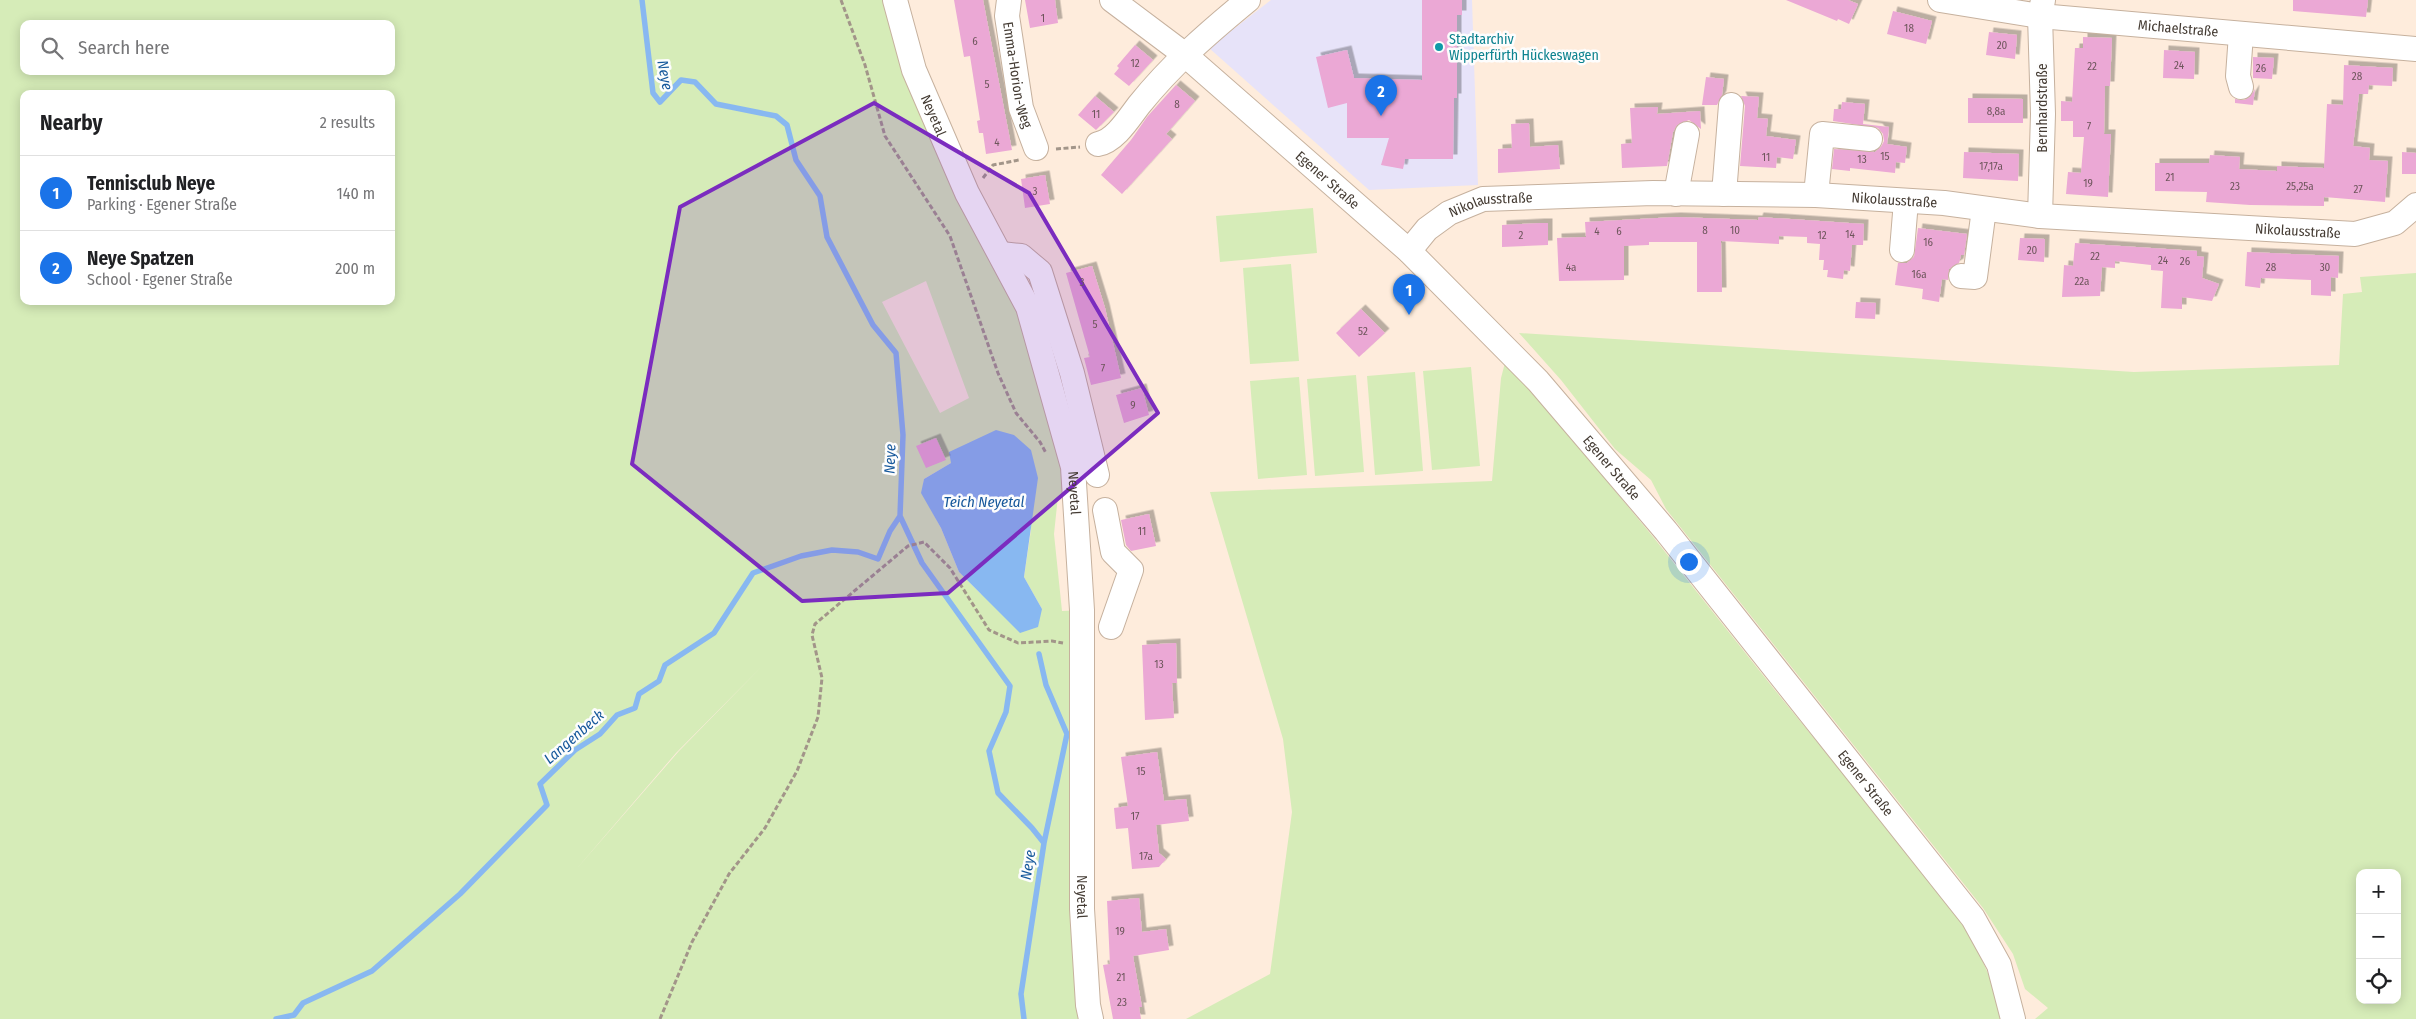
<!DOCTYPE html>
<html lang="en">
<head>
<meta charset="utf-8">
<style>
  :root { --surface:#fff; --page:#f6f6f6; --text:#202124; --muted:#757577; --line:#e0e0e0; --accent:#1a73e8 }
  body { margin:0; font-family:"Fira Sans Condensed",sans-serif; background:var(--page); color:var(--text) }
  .controls { position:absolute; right:15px; bottom:15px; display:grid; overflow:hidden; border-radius:10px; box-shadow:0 2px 12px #0003 }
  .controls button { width:45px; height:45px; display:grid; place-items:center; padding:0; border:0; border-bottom:1px solid var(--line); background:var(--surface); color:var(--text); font:25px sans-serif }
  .you { position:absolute; left:1688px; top:561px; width:18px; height:18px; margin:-12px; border:4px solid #fff; border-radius:50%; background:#1a73e8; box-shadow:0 0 0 8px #1a73e833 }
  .badge { display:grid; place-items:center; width:32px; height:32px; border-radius:50%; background:var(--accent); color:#fff; font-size:16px; font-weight:700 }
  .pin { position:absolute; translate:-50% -41px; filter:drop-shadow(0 1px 2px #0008) }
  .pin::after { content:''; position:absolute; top:26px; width:18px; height:15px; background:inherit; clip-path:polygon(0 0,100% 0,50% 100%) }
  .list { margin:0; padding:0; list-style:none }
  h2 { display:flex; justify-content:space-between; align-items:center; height:65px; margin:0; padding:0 20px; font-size:21px }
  h2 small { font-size:16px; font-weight:400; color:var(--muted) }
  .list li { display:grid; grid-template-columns:32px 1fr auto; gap:15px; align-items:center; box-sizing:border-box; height:75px; padding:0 20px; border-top:1px solid var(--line) }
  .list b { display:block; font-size:19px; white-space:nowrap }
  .list p { margin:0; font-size:16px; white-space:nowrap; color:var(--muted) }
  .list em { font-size:16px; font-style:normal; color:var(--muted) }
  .icon { flex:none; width:28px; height:28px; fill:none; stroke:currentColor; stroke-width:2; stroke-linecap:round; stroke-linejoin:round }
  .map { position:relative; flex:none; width:2416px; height:1019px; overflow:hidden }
  .search { position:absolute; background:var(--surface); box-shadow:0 2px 12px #0003; left:20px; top:20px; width:375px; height:55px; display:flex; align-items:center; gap:12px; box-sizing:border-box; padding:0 18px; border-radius:10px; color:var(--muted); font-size:19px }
  .panel { position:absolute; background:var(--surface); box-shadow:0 2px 12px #0003; left:20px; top:90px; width:375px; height:215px; border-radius:10px }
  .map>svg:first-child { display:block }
  .education { fill:#e7e3f9 }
  .green { fill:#d6ecb8; fill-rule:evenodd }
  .water { fill:#88b8f1 }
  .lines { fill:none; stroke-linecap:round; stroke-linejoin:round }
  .stream { stroke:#88b8f1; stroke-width:5.5 }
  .building { fill:#eba8d5; filter:url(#shadow) }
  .minor-casing { stroke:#c6b19e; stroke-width:26 }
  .path { stroke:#a29589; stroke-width:3; stroke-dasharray:5 2.5; stroke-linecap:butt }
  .minor { stroke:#fff; stroke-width:24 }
  .marked { fill:#7b2cbf; fill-opacity:0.2; stroke:#7b2cbf; stroke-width:4; stroke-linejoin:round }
  .culture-dot { fill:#0f9aa8; stroke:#fdfdfd; stroke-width:2 }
  .labels { text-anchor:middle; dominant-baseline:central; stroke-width:5; stroke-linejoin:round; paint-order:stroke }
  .number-label { font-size:11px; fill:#6e565c }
  .street-label { font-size:14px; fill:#443b33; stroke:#fdfdfd }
  .culture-label { font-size:14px; fill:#0d838f; stroke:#fdfdfd; text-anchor:start }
  .water-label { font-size:15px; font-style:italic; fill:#16589b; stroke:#fdfdfd }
</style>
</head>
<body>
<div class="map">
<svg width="2416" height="1019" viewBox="0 0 2416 1019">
  <defs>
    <filter id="shadow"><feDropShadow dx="4.5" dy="-4.5" stdDeviation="0" flood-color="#0004"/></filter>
  </defs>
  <rect width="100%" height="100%" fill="#feecdc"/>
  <path class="education" d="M1271,0H1472L1478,185L1369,190L1209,48Z"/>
  <path class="green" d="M0,0H895L1001,254L1074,503L1058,496L1054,534L1062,611L1082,610L1091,1019H0ZM24,24H391V71H24ZM24,94H391V301H24ZM926,281L969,398L940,413L882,302ZM951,463L1031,530L1024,577L1042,609L981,594L959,572L941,528L922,493L924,479ZM777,651L679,751L573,873L676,753Z
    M1313,208L1317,253L1220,262L1216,216Z
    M1291,264L1299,361L1250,364L1243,268Z
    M2416,273V1019H2035L2048,1008L2025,989L2013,954L1983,908L1666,509L1651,480L1615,449L1561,380L1519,333L2134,372L2339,365L2343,294L2362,292L2360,277ZM2360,873H2397V1000H2360Z
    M1506,359L1654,538L1774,689L1967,926L1994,987L2000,1019H1186L1270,974L1292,812L1283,739L1210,492L1492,481L1501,378Z
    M1471,367L1480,466L1432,470L1423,371Z
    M1415,372L1423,471L1375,475L1367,376Z
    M1356,375L1364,472L1315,476L1307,379Z
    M1299,377L1307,475L1258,479L1250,381Z"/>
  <path class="water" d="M996,430L1014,435L1031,450L1038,478L1024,577L1042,609L1038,627L1020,633L959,572L941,528L921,493L924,479L951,463L949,452Z"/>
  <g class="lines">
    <path class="stream" d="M642,0L653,93L660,102L681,80L695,82L716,104L776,116L787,125L796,160L820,196L827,237L873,325L896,353L903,435L900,516L922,563L1010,686L1006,712L989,751L998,793L1032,828L1044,843L1021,994L1024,1019
      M1039,654L1046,685L1067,734L1044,843
      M276,1019L294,1015L303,1003L372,971L460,894L547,805L540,784L575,750L600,734L617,715L635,708L639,694L659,681L665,665L714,633L753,573L801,556L832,550L858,552L878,559L890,531L900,516"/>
  </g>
  <path class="building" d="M954,0H983L1012,150L986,154L983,133H979L977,121L980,120L970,56L964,57Z
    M1025,0H1055L1058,23L1030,28Z
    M1422,0H1462V15H1457V98H1454L1453,159H1405L1403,169L1381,165L1389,138H1347V103L1328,108L1316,57L1347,50L1354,78L1422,80Z
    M1786,0H1848L1858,4L1849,24L1838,19L1837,21Z
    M2293,0H2368L2366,17L2293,11Z
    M1893,11L1932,21L1926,44L1887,34Z
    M1989,32L2017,35L2015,59L1986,55Z
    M2083,37L2112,38L2110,86H2105L2104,134H2111L2108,197L2066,194L2068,172L2081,173L2084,137H2073V121H2061V101L2072,102L2075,48H2083Z
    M1135,45L1153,60L1129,86L1114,74L1119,68L1117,66Z
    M2164,50L2195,52L2194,79L2163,78Z
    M2253,57L2274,58L2272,79L2253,78Z
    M2344,65L2393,68L2392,86L2369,85L2368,94H2359L2353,146L2370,148L2369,160L2388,161L2385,202L2324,197V206L2250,205L2206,202L2207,192L2155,191V163H2209L2210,155L2240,157L2239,169L2277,171V166L2324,168L2327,104L2343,105Z
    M1706,77L1724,79L1722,95L1717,105H1702Z
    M1176,85L1195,101L1166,134L1172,139L1122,194L1101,175L1131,140L1147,117Z
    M2255,89L2253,105L2235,103V99L2244,100L2250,97Z
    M1095,96L1114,112L1096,130L1078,115Z
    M1741,96L1759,97L1757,118L1768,119L1766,136L1796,140L1793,159L1777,157L1776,168L1740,166L1745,106Z
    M1968,98L2023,99V123H1968Z
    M1842,102L1865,104L1863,124L1889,127L1887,144L1907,147L1905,163L1896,162L1895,173L1850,168V171L1832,169L1834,149L1875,152L1881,147L1884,141L1883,134L1878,128L1833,121L1834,109H1841Z
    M1658,107L1657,114L1700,111L1701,129L1689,120L1677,125L1673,132L1667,166L1622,168L1621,144L1632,143L1630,108Z
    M1529,123L1530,147L1558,145L1560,169L1498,173V149L1512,148L1511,124Z
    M1964,152L2019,154L2018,181L1963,178Z
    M2402,152L2416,153V174H2402Z
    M1045,175L1050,204L1025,208L1021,179Z
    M1676,217L1758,220L1759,217L1864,224L1863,245H1852L1850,271L1844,270L1843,279L1827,277L1828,270H1823L1824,260H1819L1820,244L1807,243V237L1779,236V244L1721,241L1722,292H1697V242H1649V245L1624,246V280L1559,281L1557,238L1586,237L1585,222Z
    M1540,223H1548V245L1502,247V225Z
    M1918,228L1967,234L1964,255H1961L1959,263L1949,269L1948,280L1942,279L1939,302L1922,299L1923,289L1895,285L1898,263H1907L1914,257Z
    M2020,238L2045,239L2044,262L2018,260Z
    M2075,243L2197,251V256L2204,257L2202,278L2219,284L2212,301L2182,297V309L2161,308L2163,271L2151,270V265L2115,261V268L2102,267L2100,296L2062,297L2064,265L2073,266Z
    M2247,252L2339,256L2338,278L2331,277V296L2311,295V280L2261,278L2260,288L2245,286Z
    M1092,266L1105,308L1121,378L1091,385L1084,358L1090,357L1066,273Z
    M1856,302L1876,303L1875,319L1855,318Z
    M1361,309L1385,333L1359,357L1336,333Z
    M1142,388L1149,415L1124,423L1116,395Z
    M936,438L946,460L926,468L916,446Z
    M1149,514L1156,546L1131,551L1126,545L1121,520Z
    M1176,643L1177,683H1172L1174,718L1145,720L1142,645Z
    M1157,752L1164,801L1186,799L1189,821L1156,825L1159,853L1166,859L1159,867L1132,869L1128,828L1116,829L1114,808L1128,806L1121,757Z
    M1139,898L1142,932L1166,929L1169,950L1133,956L1142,1007H1139L1141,1019H1113L1103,965L1110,964L1107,901Z"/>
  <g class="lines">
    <g class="minor-casing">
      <g id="minor">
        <path id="s1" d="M895,0L914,70L967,193L1028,307L1073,467L1082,610V909L1088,1005L1091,1019"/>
        <path id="s2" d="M1009,0L1007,16L1021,108L1036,148"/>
        <path id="s3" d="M1112,0L1184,54L1409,251L1538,381L1666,531L1973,918L1999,965L2013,1019"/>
        <path id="s4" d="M1940,0L2040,16L2416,49"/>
        <path d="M2241,87L2238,76L2241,34"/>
        <path d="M1098,144C1115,141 1129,118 1139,105C1171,65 1208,33 1248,0"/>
        <path d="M1676,194L1687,134"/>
        <path d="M1724,194L1731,105"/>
        <path d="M1816,195L1822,134L1870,139"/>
        <path d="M2040,216L2043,114L2040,16L2043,0"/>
        <path d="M1902,250L1906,201"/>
        <path id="s5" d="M1409,251L1427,229L1449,213L1483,199L1653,193L1816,195L1944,203L2040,216L2355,234L2395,223L2416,205"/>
        <path d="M1001,254L1021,256L1040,272L1072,373L1097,475"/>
        <path d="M1961,276L1975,277L1984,209"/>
        <path d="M1105,510L1113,552L1131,570L1111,627"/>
      </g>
    </g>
    <path class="path" d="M841,0L865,65L885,136L950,236L998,373L1016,413L1040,442L1046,453
      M1056,149L1080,147
      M983,178L993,165L1019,160
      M660,1019L692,942L729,874L765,828L797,771L818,717L822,678L812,635L815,624L908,546L924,542L950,568L989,630L1018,643L1052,641L1063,643"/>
    <use href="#minor" class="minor"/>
  </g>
  <path class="marked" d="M874,103L1029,193L1158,413L948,593L802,601L632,464L680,207Z"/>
  <circle class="culture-dot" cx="1439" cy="47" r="5"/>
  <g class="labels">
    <g class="number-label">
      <text x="1043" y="18">1</text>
      <text x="1909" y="28">18</text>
      <text x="975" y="41">6</text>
      <text x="2002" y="45">20</text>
      <text x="1135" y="63">12</text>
      <text x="2179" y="65">24</text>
      <text x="2092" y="66">22</text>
      <text x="2261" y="68">26</text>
      <text x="2357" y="76">28</text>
      <text x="987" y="84">5</text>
      <text x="1177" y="104">8</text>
      <text x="1996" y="111">8,8a</text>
      <text x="1096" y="114">11</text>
      <text x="2089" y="126">7</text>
      <text x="997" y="142">4</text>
      <text x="1885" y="156">15</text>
      <text x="1766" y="157">11</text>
      <text x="1862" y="159">13</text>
      <text x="1991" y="166">17,17a</text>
      <text x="2170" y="177">21</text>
      <text x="2088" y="183">19</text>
      <text x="2235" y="186">23</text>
      <text x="2300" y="186">25,25a</text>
      <text x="2358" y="189">27</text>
      <text x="1035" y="191">3</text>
      <text x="1705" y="230">8</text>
      <text x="1735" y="230">10</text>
      <text x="1597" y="231">4</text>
      <text x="1619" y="231">6</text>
      <text x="1850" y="234">14</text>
      <text x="1521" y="235">2</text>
      <text x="1822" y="235">12</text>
      <text x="1928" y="242">16</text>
      <text x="2032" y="250">20</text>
      <text x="2095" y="256">22</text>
      <text x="2163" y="260">24</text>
      <text x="2185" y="261">26</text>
      <text x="1571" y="267">4a</text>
      <text x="2271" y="267">28</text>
      <text x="2325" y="267">30</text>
      <text x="1919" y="274">16a</text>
      <text x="2082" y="281">22a</text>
      <text x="1082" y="282">3</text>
      <text x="1095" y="324">5</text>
      <text x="1363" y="331">52</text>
      <text x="1103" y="368">7</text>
      <text x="1133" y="405">9</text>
      <text x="1142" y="531">11</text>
      <text x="1159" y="664">13</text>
      <text x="1141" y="771">15</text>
      <text x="1135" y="816">17</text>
      <text x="1146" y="856">17a</text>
      <text x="1120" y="931">19</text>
      <text x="1121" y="977">21</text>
      <text x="1122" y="1002">23</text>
    </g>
    <g class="street-label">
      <text stroke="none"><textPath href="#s4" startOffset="240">Michaelstraße</textPath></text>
      <text stroke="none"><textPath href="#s2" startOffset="76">Emma-Horion-Weg</textPath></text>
      <text transform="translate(2042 108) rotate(-90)">Bernhardstraße</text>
      <text stroke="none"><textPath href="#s1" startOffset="122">Neyetal</textPath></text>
      <text stroke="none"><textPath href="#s3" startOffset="281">Egener Straße</textPath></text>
      <text stroke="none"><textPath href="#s5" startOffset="504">Nikolausstraße</textPath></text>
      <text stroke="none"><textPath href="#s5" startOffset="99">Nikolausstraße</textPath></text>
      <text stroke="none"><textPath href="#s5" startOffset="909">Nikolausstraße</textPath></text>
      <text stroke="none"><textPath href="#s3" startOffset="686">Egener Straße</textPath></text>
      <text stroke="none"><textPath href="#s1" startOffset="528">Neyetal</textPath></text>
      <text stroke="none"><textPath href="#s3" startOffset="1091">Egener Straße</textPath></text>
      <text stroke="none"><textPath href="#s1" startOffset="932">Neyetal</textPath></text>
    </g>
    <g class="culture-label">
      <text x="1449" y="39">Stadtarchiv<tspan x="1449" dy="16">Wipperfürth Hückeswagen</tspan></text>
    </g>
    <g class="water-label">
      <text transform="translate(665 75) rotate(79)">Neye</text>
      <text transform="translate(890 459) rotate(-88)">Neye</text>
      <text x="984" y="502">Teich Neyetal</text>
      <text transform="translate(574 737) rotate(-41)">Langenbeck</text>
      <text transform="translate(1028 865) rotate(-81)">Neye</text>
    </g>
  </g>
</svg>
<div class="controls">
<button>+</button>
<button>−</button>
<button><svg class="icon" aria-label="locate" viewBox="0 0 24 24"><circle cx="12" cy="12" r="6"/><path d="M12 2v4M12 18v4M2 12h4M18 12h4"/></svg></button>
</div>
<div class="you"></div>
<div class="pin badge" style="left:1409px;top:315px">1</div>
<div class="pin badge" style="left:1381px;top:116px">2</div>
<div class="search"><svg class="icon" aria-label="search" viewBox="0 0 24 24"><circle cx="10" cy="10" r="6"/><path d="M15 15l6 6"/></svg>Search here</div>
<section class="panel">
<h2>Nearby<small>2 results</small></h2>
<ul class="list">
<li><span class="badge">1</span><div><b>Tennisclub Neye</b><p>Parking · Egener Straße</p></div><em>140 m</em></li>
<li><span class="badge">2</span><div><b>Neye Spatzen</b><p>School · Egener Straße</p></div><em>200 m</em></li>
</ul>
</section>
</div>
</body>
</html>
